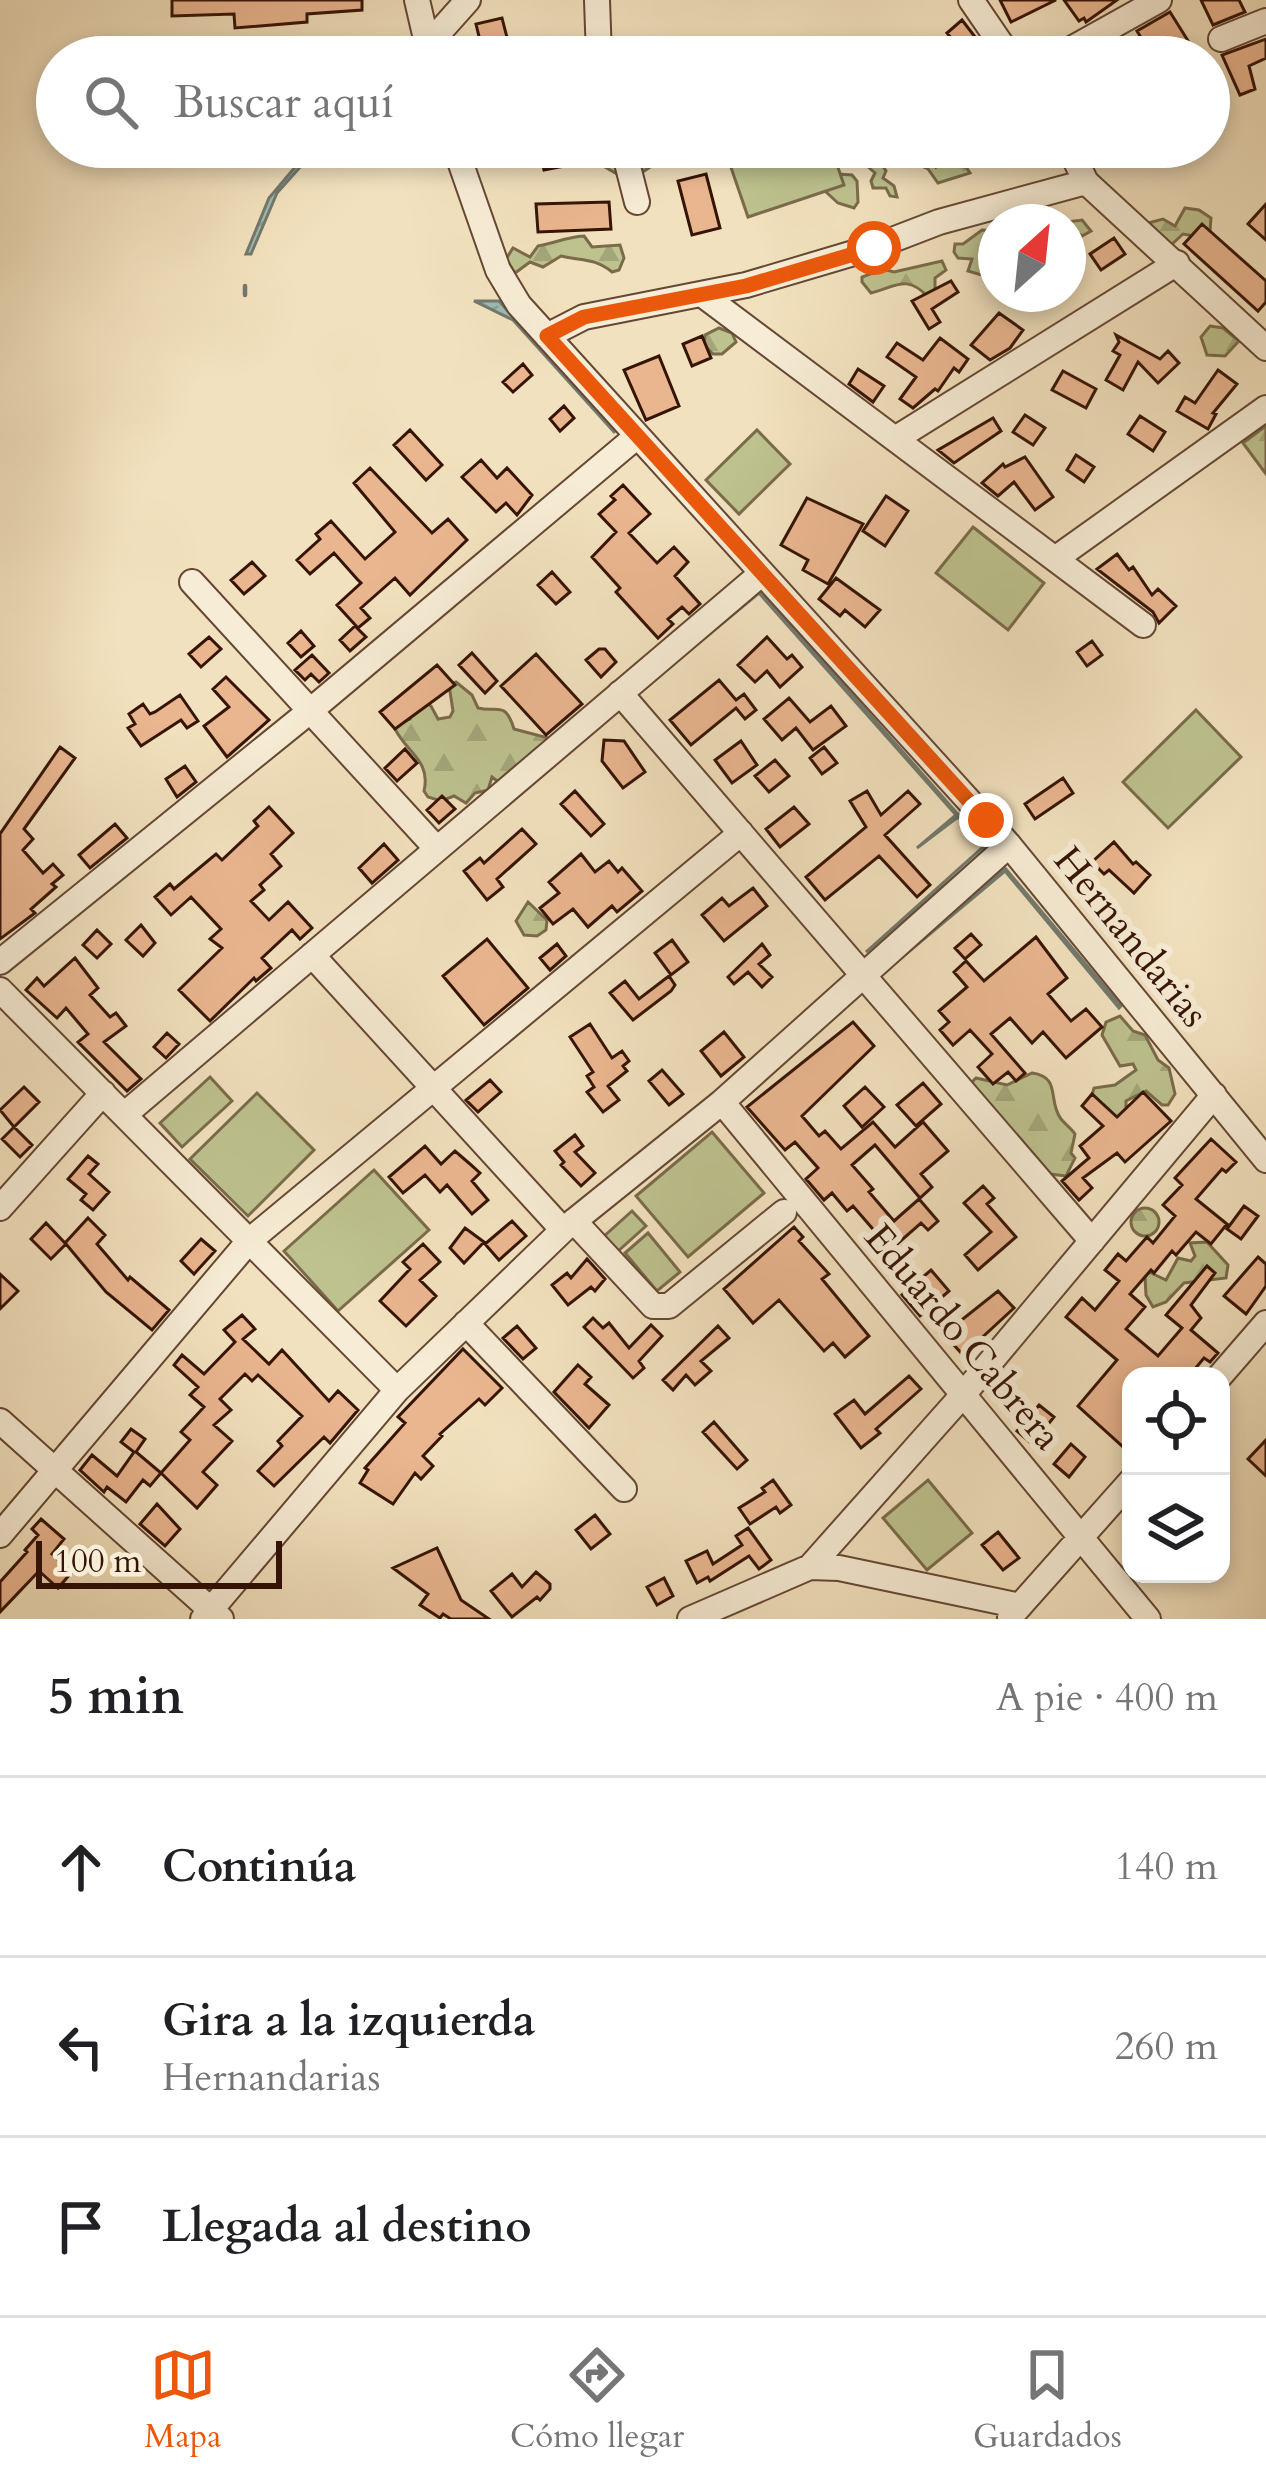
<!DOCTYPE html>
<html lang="es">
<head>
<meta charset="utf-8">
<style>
  :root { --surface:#fff; --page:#f2f2f2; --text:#202124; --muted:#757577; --line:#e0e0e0; --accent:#ea580c }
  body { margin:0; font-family:Cardo,serif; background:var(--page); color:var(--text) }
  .controls { position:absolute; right:36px; bottom:36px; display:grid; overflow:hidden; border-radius:24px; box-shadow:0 6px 18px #0003 }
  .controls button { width:108px; height:108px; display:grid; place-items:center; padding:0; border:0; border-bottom:3px solid var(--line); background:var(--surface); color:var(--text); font:60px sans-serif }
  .compass { position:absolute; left:978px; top:204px; width:108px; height:108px; border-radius:50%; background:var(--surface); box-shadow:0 6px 18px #0003; rotate:27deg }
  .scale { position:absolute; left:36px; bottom:30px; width:246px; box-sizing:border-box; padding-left:12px; border:6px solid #361405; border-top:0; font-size:33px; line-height:42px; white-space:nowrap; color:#361405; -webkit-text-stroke:9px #f7ecd5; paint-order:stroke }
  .stop { position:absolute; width:36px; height:36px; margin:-27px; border:9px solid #ea580c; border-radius:50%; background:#fff }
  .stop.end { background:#ea580c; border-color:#fff; box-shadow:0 3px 12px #0008 }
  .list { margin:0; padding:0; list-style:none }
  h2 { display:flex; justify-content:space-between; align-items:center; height:156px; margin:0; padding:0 48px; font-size:51px }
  h2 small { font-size:39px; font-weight:400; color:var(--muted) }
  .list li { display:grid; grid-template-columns:78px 1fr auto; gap:36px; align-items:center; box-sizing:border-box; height:180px; padding:0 48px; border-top:3px solid var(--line) }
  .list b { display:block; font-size:45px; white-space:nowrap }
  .list p { margin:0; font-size:39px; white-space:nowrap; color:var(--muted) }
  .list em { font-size:39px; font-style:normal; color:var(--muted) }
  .icon { flex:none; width:66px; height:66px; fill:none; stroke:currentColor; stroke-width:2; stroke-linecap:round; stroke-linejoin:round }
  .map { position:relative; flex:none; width:1266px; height:1619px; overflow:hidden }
  .search { position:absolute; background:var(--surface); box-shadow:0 6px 18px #0003; left:36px; right:36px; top:36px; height:132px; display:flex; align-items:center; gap:30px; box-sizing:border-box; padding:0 42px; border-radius:66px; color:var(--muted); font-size:45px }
  .sheet { height:696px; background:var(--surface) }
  nav { display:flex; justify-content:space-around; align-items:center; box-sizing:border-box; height:168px; border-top:3px solid var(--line); background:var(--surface); font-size:33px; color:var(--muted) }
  nav a { display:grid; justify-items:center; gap:6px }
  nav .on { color:var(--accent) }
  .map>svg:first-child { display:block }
  .forest { fill:url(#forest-firs); stroke:#7a6b4a; stroke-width:3 }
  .park { fill:#bdc28f; stroke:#7a6b4a; stroke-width:3 }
  .water { fill:url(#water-ripples); stroke:#73796d; stroke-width:3 }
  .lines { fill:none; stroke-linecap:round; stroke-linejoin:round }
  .stream { stroke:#73796d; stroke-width:4.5 }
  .building { fill:#eab690; stroke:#361405; stroke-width:3 }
  .minor-casing { stroke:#654733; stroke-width:28 }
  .minor { stroke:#f7ecd5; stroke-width:24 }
  .route { stroke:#ea580c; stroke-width:15 }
  .labels { text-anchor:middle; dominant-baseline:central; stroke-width:12; stroke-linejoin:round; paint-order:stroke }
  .street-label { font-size:39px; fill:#361405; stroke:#f7ecd5 }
</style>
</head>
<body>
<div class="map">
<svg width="1266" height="1619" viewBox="0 0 1266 1619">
  <defs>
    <pattern id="forest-firs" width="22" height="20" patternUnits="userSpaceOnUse" patternTransform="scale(3)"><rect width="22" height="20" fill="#bdc28f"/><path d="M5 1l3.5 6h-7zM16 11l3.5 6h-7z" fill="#a3a67a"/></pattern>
    <pattern id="water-ripples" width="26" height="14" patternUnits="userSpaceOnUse" patternTransform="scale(3)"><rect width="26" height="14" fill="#9bbdb3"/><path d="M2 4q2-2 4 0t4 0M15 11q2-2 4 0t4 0" fill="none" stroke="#86a298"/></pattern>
  </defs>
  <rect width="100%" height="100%" fill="#f2e1be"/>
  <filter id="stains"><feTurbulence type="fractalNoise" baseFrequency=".00167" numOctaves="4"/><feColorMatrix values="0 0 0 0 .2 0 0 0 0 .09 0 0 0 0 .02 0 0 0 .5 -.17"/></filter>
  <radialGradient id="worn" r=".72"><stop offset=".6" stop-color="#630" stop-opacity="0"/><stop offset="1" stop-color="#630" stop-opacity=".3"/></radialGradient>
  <path class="forest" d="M596,147H673L670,154L629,181L600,164Z
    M846,147L871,148L886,171L883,178L894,186L897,197L890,196L886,188H873L871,181L875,173Z
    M917,147H921L932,165L966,167L970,173L938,183L928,169L917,164Z
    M837,174L852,175L857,181L858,202L854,208L838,203L826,192Z
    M1185,208L1199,210L1211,218L1210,231L1201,237L1183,234L1170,246L1148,223L1163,219L1175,226Z
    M1082,220L1091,231L1082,236L1074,230L1070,235L1077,264L1073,287L1068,290L1067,222Z
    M982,230L996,231V287L982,275L968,271L972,259L958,258L954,252L955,244H963Z
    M584,236L592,247L620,245L624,258L619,270L612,272C595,258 582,261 561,256L543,267L530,262L515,273L506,259L513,248L530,257L538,246C555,243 566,237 584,236Z
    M942,261L946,270L935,278V292L927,296C907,275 897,286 871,293L862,282V277L883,269L894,272Z
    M1210,326L1223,328L1239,341L1225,356L1207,355L1201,337Z
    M719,328L732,333L736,342L722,354H713L704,345L705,335Z
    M1266,426V474L1243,443Z
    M456,682L472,695L478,708C498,713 505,700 514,729L552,739L501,784L492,777L488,790L475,793L466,803L454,796L441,801L428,797L424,791C431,761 408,754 395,729L397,724L410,719L408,706L419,699L431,706L438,719L450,717L453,711L449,685Z
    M528,902L547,920L546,930L537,936L524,935L516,921Z
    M1120,1016L1133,1031L1145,1035L1158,1060L1169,1068L1175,1094L1168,1105H1162L1146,1091L1126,1101V1114L1104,1129L1092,1095L1094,1088L1115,1085L1136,1070L1133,1064L1120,1066L1102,1035L1106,1022Z
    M1032,1073C1062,1077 1047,1101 1061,1119C1066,1125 1071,1128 1075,1134L1071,1153L1075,1158L1066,1176L1049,1174L971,1083L976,1078L1007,1085Z
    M1131 1222a14 14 0 1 1 28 0a14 14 0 1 1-28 0Z
    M1207,1242L1228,1265L1226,1278L1184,1283L1166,1302L1153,1307L1146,1295L1145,1277L1149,1272L1166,1280L1178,1258L1191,1261L1195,1256L1190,1243Z"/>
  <path class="park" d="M724,147H831L844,185L748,217Z
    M757,430L790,464L739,514L706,480Z
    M973,527L1044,583L1008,630L936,573Z
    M1196,710L1241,757L1168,828L1123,782Z
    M210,1077L232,1101L182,1147L160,1123Z
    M257,1093L314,1150L248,1216L190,1159Z
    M712,1132L764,1193L688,1257L636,1196Z
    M374,1170L429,1230L338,1311L284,1251Z
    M632,1211L646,1226L616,1253L602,1238Z
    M648,1233L680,1272L657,1291L625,1253Z
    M928,1480L972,1533L927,1570L883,1518Z"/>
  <path class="water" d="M312,147H318L277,193L251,254H246L269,198Z
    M474,301H499L615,433L513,320Z
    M759,589L986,846L983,853L866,952L984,846L958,817L917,848L956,815L759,593L637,694Z
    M1005,868L1121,1006L1119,1008L1005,871L882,974Z"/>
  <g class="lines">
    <path class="stream" d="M245,286V295"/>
  </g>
  <path class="building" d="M172,0H362V10L307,14V22L235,28L234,14L172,16Z
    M1000,0H1056L1011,22Z
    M1064,0H1117L1086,22L1084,18L1079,21Z
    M1201,0H1239L1245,12L1213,25Z
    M1170,12L1190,44L1177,51L1170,40L1150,52L1137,31Z
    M502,18L512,57H484L476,24Z
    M962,20L979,42L964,54L947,33Z
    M1266,39V58L1249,66L1255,89L1240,95L1222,55Z
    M539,147H592L595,160L544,170Z
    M878,147H913L890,163Z
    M922,147H945L951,156L936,167Z
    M706,174L720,228L692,235L678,181Z
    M609,202L611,229L538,232L536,204Z
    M1266,204V240L1248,224Z
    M1202,224L1266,281V302L1258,311L1184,244Z
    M1114,238L1125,254L1101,270L1090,254Z
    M951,281L958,292L932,309L940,322L929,329L912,301Z
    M999,313L1023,330L1010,348L990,360L971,345Z
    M1116,335L1160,359L1168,351L1179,363L1158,383L1138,362L1123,390L1106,380L1120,355L1113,351L1119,342Z
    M702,336L711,358L692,366L683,344Z
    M940,338L968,359L959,372L954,368L938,391L935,389L913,408L900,399L916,377L887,357L897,343L923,360Z
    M659,356L679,406L646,420L624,370Z
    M523,364L532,375L513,392L503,382Z
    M858,369L884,386L873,402L849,384Z
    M1218,370L1237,384L1213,413L1216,414L1208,429L1177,411L1185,397L1195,403Z
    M1063,371L1096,389L1086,408L1052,390Z
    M564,406L574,418L560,431L550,419Z
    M1025,415L1045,428L1033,445L1013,432Z
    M1140,416L1165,432L1153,451L1128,434Z
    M993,418L1001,431L954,463L938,450Z
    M410,430L442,465L426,480L394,445Z
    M1076,455L1094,467L1084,482L1067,470Z
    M1025,457L1053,497L1035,510L1014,482L998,496L982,483L1003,464L1005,467Z
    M481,460L497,478L507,468L532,495L517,515L506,503L496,512L462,477Z
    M370,468L432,533L448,519L467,540L410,595L395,578L361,608L370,618L358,628L337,605L361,583L357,579L334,553L310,574L297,560L320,539L316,534L331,521L365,559L395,532L354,483Z
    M623,485L650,514L629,533L657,563L674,547L688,562L675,576L700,604L689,614L682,607L668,619L673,624L658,638L616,592L620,588L592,557L616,532L599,514L615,500L611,496Z
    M886,496L908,511L885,546L863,531Z
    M807,498L863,524L828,584L803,570L808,560L781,545Z
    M1117,554L1129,570L1133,567L1152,595L1158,589L1176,606L1159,623L1153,612L1097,569Z
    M252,562L265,576L244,594L231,580Z
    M552,572L570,592L556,604L538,585Z
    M836,578L880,610L865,627L845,610L840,616L819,599Z
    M355,626L366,637L350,651L340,640Z
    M301,631L314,646L301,657L288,643Z
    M209,637L221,649L201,667L189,654Z
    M767,637L787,659L792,655L802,667L780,687L767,671L755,682L738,665Z
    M1092,641L1102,655L1087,666L1077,652Z
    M599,649H605L616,662L601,677L586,660Z
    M472,653L497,681L485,693L459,665Z
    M536,654L582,704L546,735L501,686Z
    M312,655L329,673L319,682L311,674L305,680L295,670Z
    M437,665L455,685L395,729L380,712Z
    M226,677L269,720L227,757L204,726L229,707L213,689Z
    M719,680L736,700L744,694L756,710L745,719L736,708L691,745L670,720Z
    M180,695L198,721L187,728L181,720L141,746L128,728L135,724L129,714L143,704L150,714L155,712Z
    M789,698L810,722L831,706L846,726L813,750L796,728L782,740L764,719Z
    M604,740L624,741L645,772L623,788L602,761Z
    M741,741L757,765L732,783L715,760Z
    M60,747L75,758L24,829L33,839L23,850L43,873L53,864L63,875L52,884L56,887L31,909L35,913L0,939V834Z
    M824,747L837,763L822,774L810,758Z
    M405,749L417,763L397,781L385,768Z
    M775,760L789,776L769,792L755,776Z
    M185,766L196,782L177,797L166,779Z
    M1063,778L1073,793L1035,819L1025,804Z
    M575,791L604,824L591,836L561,804Z
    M867,791L881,815L908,791L920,804L885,835L930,885L917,897L879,856L825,900L806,877L866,827L850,801Z
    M442,796L455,809L439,823L427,810Z
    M269,807L293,833L271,854L281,866L260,885L264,890L251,901L269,920L288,902L312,928L300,939L292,930L262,958L271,968L256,981L254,978L210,1021L179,990L222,948L210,939L221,929L191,897L171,915L155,897L170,884L174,889L216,854L222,860L258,826L254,821Z
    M794,807L809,824L780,847L766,829Z
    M115,824L127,838L90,868L79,855Z
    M522,829L536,844L497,879L503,887L487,900L464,871L480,858L484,863Z
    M1114,842L1133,864L1136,862L1150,875L1134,893L1109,870L1104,874L1092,862Z
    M384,844L398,860L372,883L359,868Z
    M581,854L595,872L609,861L618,872L622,868L642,891L617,912L612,906L588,927L573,909L553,924L540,908L559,893L549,882Z
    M753,888L767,906L724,941L702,915L722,898L729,906Z
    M141,925L155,943L143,956L126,940Z
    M97,930L111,944L97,958L83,945Z
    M971,934L981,945L965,959L955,948Z
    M1036,937L1067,978L1048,994L1071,1021L1086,1009L1102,1027L1066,1058L1043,1032L1032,1043L1010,1018L991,1034L1025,1073L1016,1081L1008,1072L993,1084L978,1067L992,1054L970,1030L953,1045L940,1030L949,1022L939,1011L967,987L954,972L966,961L984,981Z
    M487,939L528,988L484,1025L443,976Z
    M672,940L688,962L671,975L655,953Z
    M557,944L566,956L550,970L540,958Z
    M762,944L770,955L759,964L772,977L762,987L748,972L734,984L728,977Z
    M75,958L98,988L90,995L110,1017L116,1013L126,1026L104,1042L141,1079L127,1091L78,1042L88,1034L66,1008L57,1018L26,990L37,978L44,986Z
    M669,976L675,985L671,991L633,1020L610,993L625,981L639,999Z
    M853,1022L874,1046L802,1116L819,1136L825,1131L841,1149L873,1122L895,1147L923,1122L948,1151L921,1174L932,1187L920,1198L875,1145L852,1165L873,1189L869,1192L894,1221L919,1199L938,1221L928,1230L921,1223L879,1260L866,1246L878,1235L853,1206L847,1211L832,1193L824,1200L806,1179L818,1168L795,1142L785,1150L747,1107Z
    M590,1024L612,1058L622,1051L629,1061L623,1066L627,1071L608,1086L619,1100L603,1112L587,1092L594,1087L587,1076L593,1072L570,1037Z
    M724,1032L744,1057L721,1076L701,1051Z
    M167,1033L179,1044L166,1058L154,1047Z
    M662,1070L683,1094L669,1105L649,1081Z
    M490,1080L501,1092L478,1112L466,1100Z
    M923,1083L941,1104L916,1126L897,1105Z
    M24,1087L39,1102L14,1127L0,1110Z
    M865,1087L884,1107L862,1127L844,1106Z
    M1143,1092L1171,1121L1125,1162L1117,1153L1083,1178L1092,1188L1079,1200L1062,1181L1089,1158L1080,1146L1103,1126L1082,1106L1092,1094L1117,1117Z
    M14,1127L32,1145L20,1157L2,1139Z
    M575,1135L583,1146L575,1152L595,1173L581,1186L561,1165L564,1162L555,1151Z
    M1211,1139L1236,1162L1226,1172L1222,1169L1196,1199L1227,1224L1211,1244L1196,1232L1176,1255L1172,1251L1154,1273L1151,1270L1130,1294L1145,1307L1126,1329L1158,1356L1182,1328L1166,1315L1207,1266L1215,1273L1191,1305L1201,1318L1191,1330L1218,1353L1210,1362L1204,1358L1189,1376H1131V1454L1078,1406L1117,1360L1066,1317L1082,1298L1095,1310L1119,1281L1105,1270L1118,1254L1126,1261L1147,1237L1153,1243L1175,1216L1163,1205L1182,1185L1175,1178Z
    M425,1146L441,1164L455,1151L470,1164L480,1173L472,1181L488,1200L472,1214L447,1185L440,1192L425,1175L403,1193L389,1177Z
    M88,1156L98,1164L89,1174L109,1192L93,1210L81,1200L86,1194L68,1179Z
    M983,1186L994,1198L987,1204L1016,1237L978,1270L965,1255L991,1232L964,1203Z
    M1244,1206L1258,1216L1241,1239L1227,1229Z
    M88,1218L105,1235L97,1244L128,1280L130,1277L169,1310L152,1330L106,1292L66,1244L51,1259L31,1239L46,1223L65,1243Z
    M512,1221L526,1236L499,1260L485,1244Z
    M794,1227L803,1237L799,1241L829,1274L822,1279L869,1336L845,1357L833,1343L824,1351L779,1300L753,1323L724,1289Z
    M465,1228L484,1242L464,1263L450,1248Z
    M201,1239L215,1251L194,1274L181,1261Z
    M423,1244L440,1262L420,1280L436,1296L406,1326L380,1301L410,1269L403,1262Z
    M1258,1257L1266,1264V1286L1246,1314L1224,1296Z
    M587,1259L605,1279L595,1291L591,1287L568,1305L552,1285L567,1273L571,1278Z
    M931,1270L949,1291L920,1316L902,1295Z
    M0,1274L18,1291L0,1309Z
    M998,1291L1014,1308L963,1355L944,1334Z
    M242,1315L255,1329L243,1339L269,1364L282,1350L329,1401L338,1391L358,1410L330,1443L324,1437L274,1486L258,1471L282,1446L278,1441L302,1416L258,1375L252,1381L245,1374L220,1399L231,1410L214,1425L232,1441L203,1472L217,1485L197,1508L161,1473L190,1440L181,1432L204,1407L190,1395L198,1387L174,1365L182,1355L204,1374L235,1342L224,1330Z
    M593,1318L603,1328L609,1323L629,1348L651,1325L662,1336L639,1361L644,1368L633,1378L584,1327Z
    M517,1326L536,1348L523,1359L503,1338Z
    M718,1326L729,1338L701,1361L711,1371L695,1385L686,1375L673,1390L663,1380Z
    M463,1349L502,1388L485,1405L479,1399L440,1434L442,1436L423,1456L433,1466L421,1479L415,1473L393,1504L360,1483L368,1470L365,1468L405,1423L398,1417Z
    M578,1365L591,1377L585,1384L609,1405L589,1428L554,1392Z
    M909,1376L921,1389L876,1429L880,1433L861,1448L835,1414L854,1400L865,1414Z
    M1039,1405L1054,1417L1032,1444L1017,1431Z
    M714,1422L747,1460L737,1469L703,1432Z
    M131,1429L145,1439L136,1452L161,1473L150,1486L143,1480L126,1502L107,1487L104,1492L80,1470L92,1455L117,1476L134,1452L121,1442Z
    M1266,1440V1476L1248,1459Z
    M1071,1444L1085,1457L1069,1477L1054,1464Z
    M773,1480L791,1505L780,1513L776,1507L750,1524L739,1508L765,1492L762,1488Z
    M157,1504L180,1529L165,1546L140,1524Z
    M595,1515L610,1534L591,1549L576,1530Z
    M41,1519L64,1539L52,1554L72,1572L58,1588L39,1571L0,1612V1582L27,1552L25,1550L38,1535L32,1529Z
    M748,1528L771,1560L759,1569L749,1556L710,1581L708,1577L697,1583L686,1561L707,1551L713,1564L742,1545L736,1536Z
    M998,1532L1019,1558L1003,1570L982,1545Z
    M437,1548L461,1600L489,1619H451L443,1614L440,1618L420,1605L428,1594L393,1568Z
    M536,1572L550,1584V1589L540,1600L537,1597L512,1617L491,1591L512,1574L522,1587Z
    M664,1578L673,1596L657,1605L647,1587Z"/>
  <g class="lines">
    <g class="minor-casing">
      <path id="minor" d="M417,0L430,56
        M597,0L599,57
        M971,0L1010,57
        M1221,39L1266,21
        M427,46L468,0
        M1057,57L1159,0
        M455,147L498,270L519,305L1009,845L1266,1160
        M623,147L637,202
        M1069,147L1086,182L1266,348
        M703,295L1143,625
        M547,336L584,317L746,285L874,247L939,222L1086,182
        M895,439L1177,263
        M1055,559L1266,408
        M192,582L437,849
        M620,693L1092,1241
        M312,955L563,1230
        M0,962L310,711L636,437
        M0,990L397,1390
        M722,1102L1148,1619
        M124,1115L761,574
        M0,1208L103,1093
        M574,1221L653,1306H669L784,1212
        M466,1323L624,1489
        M1220,1376L1266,1323
        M0,1421L221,1619
        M0,1535L249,1241L741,833
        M810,1567L962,1396L1214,1095
        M1010,1617L1131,1481
        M203,1619L397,1390L563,1230L722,1102L1009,845
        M690,1619L810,1567L839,1568L1020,1606"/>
    </g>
    <use href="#minor" class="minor"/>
  </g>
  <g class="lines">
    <path class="route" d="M874,248L746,286L584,317L547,336L986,820"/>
  </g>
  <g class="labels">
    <g class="street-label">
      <text transform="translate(1131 937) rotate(51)">Hernandarias</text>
      <text transform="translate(963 1337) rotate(50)">Eduardo Cabrera</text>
    </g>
  </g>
  <rect width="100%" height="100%" filter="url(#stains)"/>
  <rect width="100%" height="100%" fill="url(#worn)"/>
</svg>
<div class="controls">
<button><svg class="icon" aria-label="locate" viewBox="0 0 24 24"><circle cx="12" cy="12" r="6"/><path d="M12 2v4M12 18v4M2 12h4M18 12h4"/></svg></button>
<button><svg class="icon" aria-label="layers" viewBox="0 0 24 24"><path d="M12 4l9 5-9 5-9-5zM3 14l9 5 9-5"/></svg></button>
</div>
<svg class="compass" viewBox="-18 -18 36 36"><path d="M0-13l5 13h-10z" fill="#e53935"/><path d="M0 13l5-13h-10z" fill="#757577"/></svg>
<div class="scale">100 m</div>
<div class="stop" style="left:874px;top:248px"></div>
<div class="stop end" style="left:986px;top:820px"></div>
<div class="search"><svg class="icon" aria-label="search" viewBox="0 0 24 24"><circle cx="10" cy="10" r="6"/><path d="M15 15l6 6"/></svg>Buscar aquí</div>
</div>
<section class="sheet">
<h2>5 min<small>A pie · 400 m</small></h2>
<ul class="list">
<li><svg class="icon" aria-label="ahead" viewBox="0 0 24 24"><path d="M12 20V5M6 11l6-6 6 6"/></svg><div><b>Continúa</b></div><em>140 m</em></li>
<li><svg class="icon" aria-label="left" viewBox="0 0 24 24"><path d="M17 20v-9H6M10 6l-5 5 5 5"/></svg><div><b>Gira a la izquierda</b><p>Hernandarias</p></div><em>260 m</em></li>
<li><svg class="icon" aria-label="arrive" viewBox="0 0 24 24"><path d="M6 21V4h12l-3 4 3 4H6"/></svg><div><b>Llegada al destino</b></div></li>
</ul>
</section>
<nav>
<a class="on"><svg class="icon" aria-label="map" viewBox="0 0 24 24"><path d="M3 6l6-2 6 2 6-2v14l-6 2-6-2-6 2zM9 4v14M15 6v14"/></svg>Mapa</a>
<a><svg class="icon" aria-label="directions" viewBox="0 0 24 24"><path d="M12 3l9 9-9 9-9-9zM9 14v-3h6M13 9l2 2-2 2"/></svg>Cómo llegar</a>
<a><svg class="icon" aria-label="saved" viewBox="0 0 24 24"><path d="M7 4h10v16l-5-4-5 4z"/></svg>Guardados</a>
</nav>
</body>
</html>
